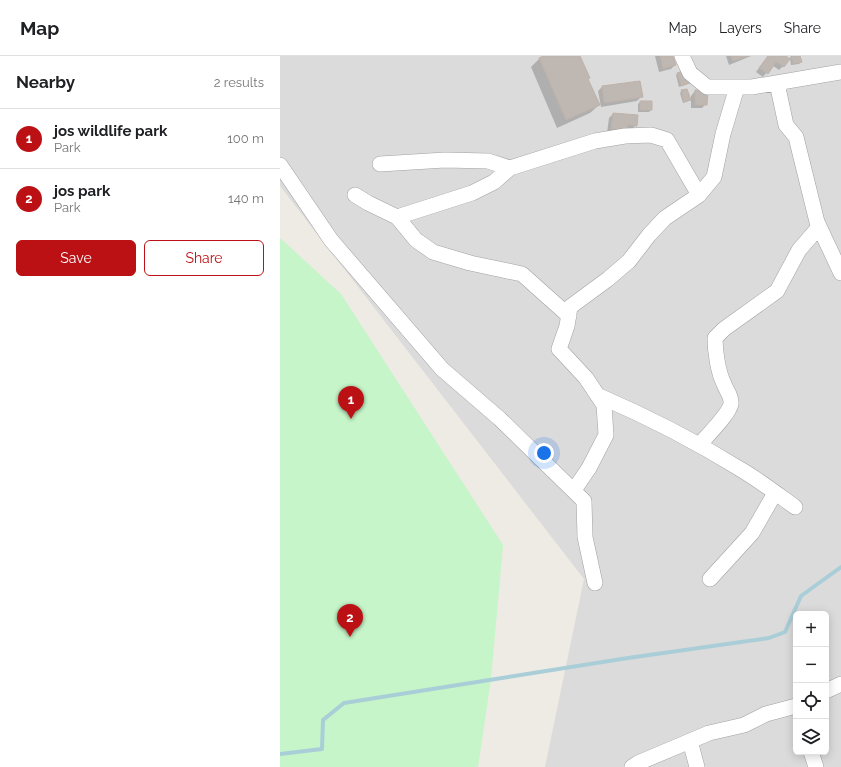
<!DOCTYPE html>
<html lang="en">
<head>
<meta charset="utf-8">
<style>
  :root { --surface:#fff; --page:#f2f2f2; --text:#202124; --muted:#757577; --line:#e0e0e0; --accent:#bb1114 }
  body { margin:0; font-family:Raleway,sans-serif; background:var(--page); color:var(--text) }
  .controls { position:absolute; right:12px; bottom:12px; display:grid; overflow:hidden; border-radius:6px; box-shadow:0 2px 10px #0003 }
  .controls button { width:36px; height:36px; display:grid; place-items:center; padding:0; border:0; border-bottom:1px solid var(--line); background:var(--surface); color:var(--text); font:20px sans-serif }
  .you { position:absolute; left:264px; top:397px; width:14px; height:14px; margin:-10px; border:3px solid #fff; border-radius:50%; background:#1a73e8; box-shadow:0 0 0 6px #1a73e833 }
  .badge { display:grid; place-items:center; width:26px; height:26px; border-radius:50%; background:var(--accent); color:#fff; font-size:13px; font-weight:700 }
  .pin { position:absolute; translate:-50% -33px; filter:drop-shadow(0 1px 2px #0008) }
  .pin::after { content:''; position:absolute; top:21px; width:14px; height:12px; background:inherit; clip-path:polygon(0 0,100% 0,50% 100%) }
  .list { margin:0; padding:0; list-style:none }
  h2 { display:flex; justify-content:space-between; align-items:center; height:52px; margin:0; padding:0 16px; font-size:17px }
  h2 small { font-size:13px; font-weight:400; color:var(--muted) }
  .list li { display:grid; grid-template-columns:26px 1fr auto; gap:12px; align-items:center; box-sizing:border-box; height:60px; padding:0 16px; border-top:1px solid var(--line) }
  .list b { display:block; font-size:15px; white-space:nowrap }
  .list p { margin:0; font-size:13px; white-space:nowrap; color:var(--muted) }
  .list em { font-size:13px; font-style:normal; color:var(--muted) }
  .actions { display:flex; gap:8px; padding:12px 16px }
  .actions a { flex:1; padding:9px 0; border:1px solid var(--accent); border-radius:6px; text-align:center; font-size:14px; color:var(--accent) }
  .actions .main { background:var(--accent); color:#fff }
  .icon { flex:none; width:22px; height:22px; fill:none; stroke:currentColor; stroke-width:2; stroke-linecap:round; stroke-linejoin:round }
  .map { position:relative; flex:none; width:561px; height:711px; overflow:hidden }
  header { display:flex; align-items:center; gap:24px; box-sizing:border-box; height:56px; padding:0 20px; background:var(--surface); border-bottom:1px solid var(--line) }
  header strong { font-size:19px }
  nav { display:flex; gap:22px; margin-inline-start:auto; font-size:14px }
  main { display:flex }
  aside { flex:1; background:var(--surface) }
  .map>svg:first-child { display:block }
  .residential { fill:#dcdbdb; fill-rule:evenodd }
  .park { fill:#c5f5c8 }
  .shadow { fill:#0003 }
  .lines { fill:none; stroke-linecap:round; stroke-linejoin:round }
  .stream { stroke:#a9ced8; stroke-width:4 }
  .building { fill:#beb7b2; stroke:#bfb2a9 }
  .street-casing { stroke:#a2a2a2; stroke-width:16 }
  .street { stroke:#fff; stroke-width:15 }
</style>
</head>
<body>
<header>
<strong>Map</strong>
<nav><a>Map</a><a>Layers</a><a>Share</a></nav>
</header>
<main>
<aside>
<h2>Nearby<small>2 results</small></h2>
<ul class="list">
<li><span class="badge">1</span><div><b>jos wildlife park</b><p>Park</p></div><em>100 m</em></li>
<li><span class="badge">2</span><div><b>jos park</b><p>Park</p></div><em>140 m</em></li>
</ul>
<div class="actions"><a class="main">Save</a><a>Share</a></div>
</aside>
<div class="map">
<svg width="561" height="711" viewBox="0 0 561 711">
  <rect width="100%" height="100%" fill="#eeebe5"/>
  <path class="residential" d="M0,0H561V711H265L304,523L0,130ZM516,558H546V696H516Z"/>
  <path class="park" d="M0,182L61,238L223,489L211,623L198,711H0Z"/>
  <path class="shadow" d="M266,0H299L307,23L319,49L310,57L277,72L251,11L259,3Z
    M375,0H392L395,9L391,13L379,16Z
    M446,0H471L449,9Z
    M488,0H504L503,10L499,14L492,9L483,21L476,16Z
    M511,0H519L521,6L519,8L511,9L510,2Z
    M397,18L409,27L399,31L396,19Z
    M322,31L361,41L357,45L321,51L318,35Z
    M402,35L410,43L408,45L403,47L400,37Z
    M415,35L426,48L422,52H411V40Z
    M360,46L371,54L369,56H358V48Z
    M333,58L357,60L356,69L352,73L327,77L329,62Z"/>
  <g class="lines">
    <path class="stream" d="M0,698L42,693L43,664L64,647L348,602L489,582L505,576L521,540L561,511"/>
  </g>
  <path class="building" d="M263,0H300L310,22L308,23L320,49L286,64L259,2Z
    M380,0H393L396,9L383,13Z
    M451,0H468L453,5Z
    M488,0H506L510,3L504,11L496,6L488,18L479,12Z
    M511,0H520L522,6L513,8Z
    M406,14L410,27L401,30L397,17Z
    M360,25L363,41L324,47L322,30Z
    M407,33L411,44L404,46L401,34Z
    M415,34L428,35L427,49H415Z
    M360,45H372V54H360Z
    M333,57L358,59L357,70L348,69L347,74L331,73Z"/>
  <g class="lines">
    <g class="street-casing">
      <path id="street" d="M402,0L410,17L427,31H472L561,16
        M497,27L506,69L516,81L537,166L561,217
        M100,108L165,104L208,105L230,112L315,85L345,80L371,79L387,84L419,139
        M0,109L51,184L162,313L220,363L304,445L305,481L315,527
        M75,139L88,147L117,161L192,137L214,126L230,112
        M117,161L136,184L153,196L190,207L242,218L289,260
        M317,339C366,360 415,385 460,413C479,424 497,438 515,451
        M419,389C427,380 449,358 451,348C452,340 446,334 444,328C438,316 435,295 435,282L444,273L497,235L519,194L539,171
        M294,434L309,412L326,379L324,349L306,322L279,293L287,270L290,251L328,223L349,205L369,179L385,162L419,139L434,121L443,78L457,31
        M430,523L472,477L495,437
        M546,635L561,628
        M410,685L417,711
        M531,696L536,711
        M352,711L358,707L429,677L464,669L486,658L516,650"/>
    </g>
    <use href="#street" class="street"/>
  </g>
</svg>
<div class="controls">
<button>+</button>
<button>−</button>
<button><svg class="icon" aria-label="locate" viewBox="0 0 24 24"><circle cx="12" cy="12" r="6"/><path d="M12 2v4M12 18v4M2 12h4M18 12h4"/></svg></button>
<button><svg class="icon" aria-label="layers" viewBox="0 0 24 24"><path d="M12 4l9 5-9 5-9-5zM3 14l9 5 9-5"/></svg></button>
</div>
<div class="you"></div>
<div class="pin badge" style="left:71px;top:363px">1</div>
<div class="pin badge" style="left:70px;top:581px">2</div>
</div>
</main>
</body>
</html>
